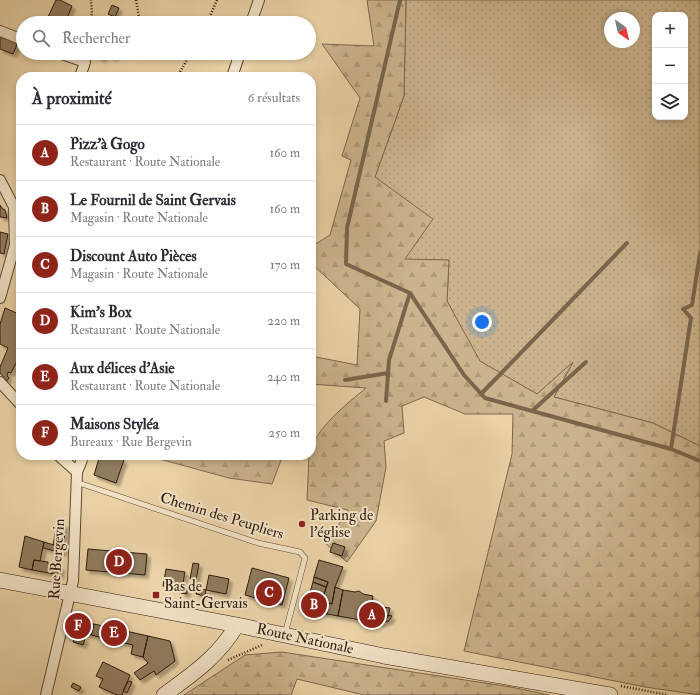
<!DOCTYPE html>
<html lang="fr">
<head>
<meta charset="utf-8">
<style>
  :root { --surface:#fff; --page:#f7f7f7; --text:#2b2b33; --muted:#7c7c81; --line:#e1e1e2; --accent:#8f2418 }
  body { margin:0; font-family:"IM FELL Double Pica",serif; background:var(--page); color:var(--text) }
  .controls { position:absolute; right:12px; top:12px; display:grid; overflow:hidden; border-radius:8px; box-shadow:0 2px 6px #0003 }
  .controls button { width:36px; height:36px; display:grid; place-items:center; padding:0; border:0; border-bottom:1px solid var(--line); background:var(--surface); color:var(--text); font:20px sans-serif }
  .compass { position:absolute; left:604px; top:12px; width:36px; height:36px; border-radius:50%; background:var(--surface); box-shadow:0 2px 6px #0003; rotate:146deg }
  .you { position:absolute; left:482px; top:322px; width:14px; height:14px; margin:-10px; border:3px solid #fff; border-radius:50%; background:#1a73e8; box-shadow:0 0 0 6px #1a73e833 }
  .badge { display:grid; place-items:center; width:26px; height:26px; border-radius:50%; background:var(--accent); color:#fff; font-size:13px; font-weight:700 }
  .pin { position:absolute; translate:-50% -50%; border:2px solid #fff; box-shadow:0 1px 4px #0006 }
  .list { margin:0; padding:0; list-style:none }
  h2 { display:flex; justify-content:space-between; align-items:center; height:52px; margin:0; padding:0 16px; font-size:17px }
  h2 small { font-size:13px; font-weight:400; color:var(--muted) }
  .list li { display:grid; grid-template-columns:26px 1fr auto; gap:12px; align-items:center; box-sizing:border-box; height:56px; padding:0 16px; border-top:1px solid var(--line) }
  .list b { display:block; font-size:15px; white-space:nowrap }
  .list p { margin:0; font-size:13px; white-space:nowrap; color:var(--muted) }
  .list em { font-size:13px; font-style:normal; color:var(--muted) }
  .icon { flex:none; width:22px; height:22px; fill:none; stroke:currentColor; stroke-width:2; stroke-linecap:round; stroke-linejoin:round }
  .map { position:relative; flex:none; width:700px; height:695px; overflow:hidden }
  .search { position:absolute; background:var(--surface); box-shadow:0 2px 6px #0003; left:16px; top:16px; width:300px; height:44px; display:flex; align-items:center; gap:10px; box-sizing:border-box; padding:0 14px; border-radius:22px; color:var(--muted); font-size:15px }
  .panel { position:absolute; background:var(--surface); box-shadow:0 2px 6px #0003; left:16px; top:72px; width:300px; height:388px; border-radius:16px }
  .map>svg:first-child { display:block }
  .grass { fill:url(#grass-dots); stroke:#7e684e; fill-rule:evenodd }
  .forest { fill:url(#forest-firs); stroke:#7e684e }
  .lines { fill:none; stroke-linecap:round; stroke-linejoin:round }
  .stream { stroke:#7a654c; stroke-width:4 }
  .building { fill:#917b5f; stroke:#301c10; filter:url(#shadow) }
  .service-casing { stroke:#5f4a36; stroke-width:6 }
  .minor-casing { stroke:#5f4a36; stroke-width:12 }
  .secondary-casing { stroke:#301c10; stroke-width:16 }
  .path { stroke:#301c10; stroke-width:2.5; stroke-dasharray:1 2; stroke-linecap:butt }
  .service { stroke:#f2e2c6; stroke-width:5 }
  .minor { stroke:#f2e2c6; stroke-width:10 }
  .secondary { stroke:#f2e2c6; stroke-width:15 }
  .poi-dot { fill:#8f2418; stroke:#f2e2c6; stroke-width:1.5 }
  .labels { text-anchor:middle; dominant-baseline:central; stroke-width:4; stroke-linejoin:round; paint-order:stroke }
  .poi-label { font-size:15px; fill:#301c10; stroke:#f2e2c6; text-anchor:start }
  .street-label { font-size:15px; fill:#301c10; stroke:#f2e2c6 }
</style>
</head>
<body>
<div class="map">
<svg width="700" height="695" viewBox="0 0 700 695">
  <defs>
    <pattern id="grass-dots" width="8" height="8" patternUnits="userSpaceOnUse"><rect width="8" height="8" fill="#cbb48d"/><path d="M2 2h.1M6 6h.1" fill="none" stroke="#af9a79" stroke-width="1.8" stroke-linecap="round"/></pattern>
    <pattern id="forest-firs" width="22" height="20" patternUnits="userSpaceOnUse"><rect width="22" height="20" fill="#cbb48d"/><path d="M5 1l3.5 6h-7zM16 11l3.5 6h-7z" fill="#af9a79"/></pattern>
    <filter id="shadow"><feDropShadow dx="3.5" dy="3.5" stdDeviation="1" flood-color="#0004"/></filter>
  </defs>
  <rect width="100%" height="100%" fill="#ebd3a7"/>
  <filter id="stains"><feTurbulence type="fractalNoise" baseFrequency=".005" numOctaves="4"/><feColorMatrix values="0 0 0 0 .2 0 0 0 0 .09 0 0 0 0 .02 0 0 0 .5 -.17"/></filter>
  <radialGradient id="worn" r=".72"><stop offset=".6" stop-color="#630" stop-opacity="0"/><stop offset="1" stop-color="#630" stop-opacity=".3"/></radialGradient>
  <path class="grass" d="M406,0H700V446L653,423L554,397L572,364L537,394L479,361L447,301L449,260H405L375,177L404,96ZM655,15H685V117H655ZM610,18H634V42H610Z"/>
  <path class="forest" d="M367,0H406L404,96L375,177L433,219L405,259L449,260L447,301L480,361L537,394L573,362L554,397L653,423L700,446V695L645,687L464,651L512,454L513,414H465L424,397L402,406L404,433L384,441L386,467L376,521L347,562L326,544L348,510L307,500L309,455H311C311,431 349,402 366,388L311,384V356L357,365L360,309L311,263V247L330,235L351,160L342,156L360,98L322,44L374,46Z
    M145,455H283L272,484L229,478Z
    M282,652L511,687L549,695H364L297,679L291,695H184L245,655Z"/>
  <g class="lines">
    <path class="stream" d="M400,0L347,228L346,264L410,293L464,375L485,398L671,449L700,461
      M345,380L388,373
      M481,394L627,243
      M386,401L389,360L410,293
      M532,411L586,362
      M671,449L691,318L683,309L692,305L700,253"/>
  </g>
  <path class="building" d="M56,0H60L72,6L65,23H49L46,21Z
    M112,5L119,8L115,17L108,14Z
    M0,36L18,42L13,54L0,49Z
    M92,53H117L114,58L106,54L102,59L92,54Z
    M0,205L3,209L5,210L7,218L0,217Z
    M0,232L8,234L4,254L0,253Z
    M5,308L21,315V353L11,373L8,372L7,376L9,378L7,381L0,373V367L8,348L0,344V324Z
    M100,455H112L124,460L116,483L94,475Z
    M57,524H65L64,548L53,545Z
    M25,536L44,542L40,561L34,560L32,570L19,567Z
    M44,542L64,548L63,553L43,548Z
    M333,543L345,547L342,556L330,552Z
    M88,549L147,554L145,575L86,570Z
    M34,560L48,562V564L61,567L60,575L32,570Z
    M319,560L343,567L335,587L332,604L329,603L328,606L321,605L328,582L314,577Z
    M193,563L199,564L196,580L190,579Z
    M252,568L289,578L282,605L245,595Z
    M166,569L185,572L182,588L187,589V594L181,593L182,589L163,586Z
    M209,575L229,579L226,594L206,590Z
    M314,577L328,582L326,587L313,582Z
    M313,582L326,587L321,605L328,606L327,614L305,610Z
    M335,587L343,590L338,616L327,614L329,603L332,604Z
    M197,588L206,590L205,596L196,594Z
    M343,590L355,592L359,591L363,594L373,596L371,610L381,612L382,607L390,608L388,617L384,620L379,621L378,623L338,616Z
    M388,615L392,616L389,621L378,624L379,621L384,620Z
    M75,619L94,624L91,635L72,630Z
    M94,624L148,636L143,657L131,654L133,645L91,635Z
    M148,636L170,641L175,661L156,675L154,671L140,680L134,673L148,663L143,657Z
    M74,637L85,639L83,645L73,642Z
    M103,662L130,675L122,695H117L99,687L103,679L96,676Z
    M128,681L132,682L127,693L123,691Z
    M73,683L81,687L79,691L71,687Z"/>
  <g class="lines">
    <g class="service-casing">
      <path id="service" d="M76,482L258,543L300,552L305,558L285,634"/>
    </g>
    <g class="minor-casing">
      <path id="minor" d="M251,23L259,0
        M0,31L23,40
        M59,53L85,62L80,77
        M232,77L240,53
        M0,180L14,207L15,245L21,260
        M0,298L15,245
        M0,382L21,405
        M77,472L84,455
        M46,695L73,581L77,472L58,455"/>
    </g>
    <g class="secondary-casing">
      <path id="secondary" d="M0,580L237,625L384,656L610,695
        M164,695C194,673 218,657 237,625"/>
    </g>
    <path class="path" d="M136,0L140,23
      M87,23L92,14L91,0
      M207,23L217,0
      M177,77L191,53
      M228,660L262,645
      M621,686L668,695"/>
    <use href="#service" class="service"/>
    <use href="#minor" class="minor"/>
    <use href="#secondary" class="secondary"/>
  </g>
  <g class="poi-dot">
    <circle cx="302" cy="524" r="4"/>
    <rect x="152" y="591" width="8" height="8" rx="2"/>
  </g>
  <g class="labels">
    <g class="poi-label">
      <text x="310" y="515">Parking de<tspan x="310" dy="17">l'église</tspan></text>
      <text x="164" y="586">Bas de<tspan x="164" dy="17">Saint-Gervais</tspan></text>
    </g>
    <g class="street-label">
      <text transform="translate(222 516) rotate(17)">Chemin des Peupliers</text>
      <text transform="translate(57 559) rotate(-86)">Rue Bergevin</text>
      <text transform="translate(305 639) rotate(12)">Route Nationale</text>
    </g>
  </g>
  <rect width="100%" height="100%" filter="url(#stains)"/>
  <rect width="100%" height="100%" fill="url(#worn)"/>
</svg>
<div class="controls">
<button>+</button>
<button>−</button>
<button><svg class="icon" aria-label="layers" viewBox="0 0 24 24"><path d="M12 4l9 5-9 5-9-5zM3 14l9 5 9-5"/></svg></button>
</div>
<svg class="compass" viewBox="-18 -18 36 36"><path d="M0-13l5 13h-10z" fill="#e53935"/><path d="M0 13l5-13h-10z" fill="#7c7c81"/></svg>
<div class="you"></div>
<div class="pin badge" style="left:372px;top:615px">A</div>
<div class="pin badge" style="left:314px;top:605px">B</div>
<div class="pin badge" style="left:269px;top:593px">C</div>
<div class="pin badge" style="left:119px;top:562px">D</div>
<div class="pin badge" style="left:114px;top:633px">E</div>
<div class="pin badge" style="left:78px;top:626px">F</div>
<div class="search"><svg class="icon" aria-label="search" viewBox="0 0 24 24"><circle cx="10" cy="10" r="6"/><path d="M15 15l6 6"/></svg>Rechercher</div>
<section class="panel">
<h2>À proximité<small>6 résultats</small></h2>
<ul class="list">
<li><span class="badge">A</span><div><b>Pizz'à Gogo</b><p>Restaurant · Route Nationale</p></div><em>160 m</em></li>
<li><span class="badge">B</span><div><b>Le Fournil de Saint Gervais</b><p>Magasin · Route Nationale</p></div><em>160 m</em></li>
<li><span class="badge">C</span><div><b>Discount Auto Pièces</b><p>Magasin · Route Nationale</p></div><em>170 m</em></li>
<li><span class="badge">D</span><div><b>Kim's Box</b><p>Restaurant · Route Nationale</p></div><em>220 m</em></li>
<li><span class="badge">E</span><div><b>Aux délices d'Asie</b><p>Restaurant · Route Nationale</p></div><em>240 m</em></li>
<li><span class="badge">F</span><div><b>Maisons Styléa</b><p>Bureaux · Rue Bergevin</p></div><em>250 m</em></li>
</ul>
</section>
</div>
</body>
</html>
